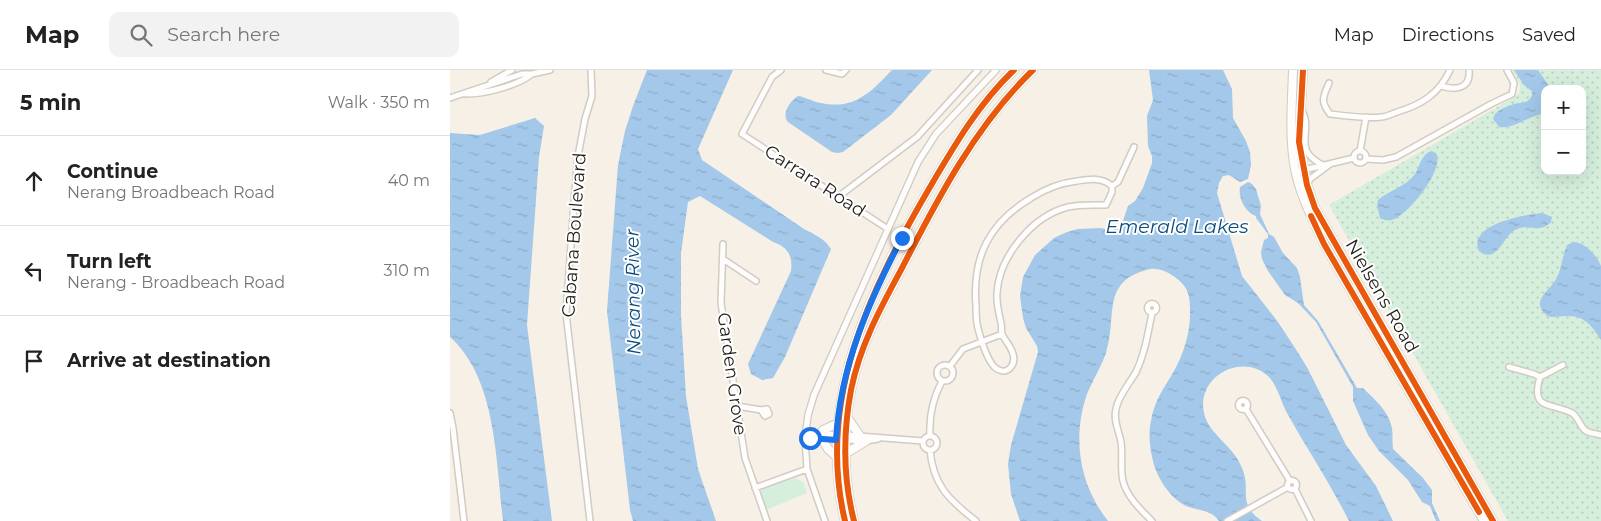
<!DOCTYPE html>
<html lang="en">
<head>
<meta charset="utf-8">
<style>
  :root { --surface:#fff; --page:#f2f2f2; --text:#222; --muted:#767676; --line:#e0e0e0 }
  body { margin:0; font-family:Montserrat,sans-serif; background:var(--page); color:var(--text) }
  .controls { position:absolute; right:15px; top:15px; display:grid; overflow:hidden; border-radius:10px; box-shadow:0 5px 20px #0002 }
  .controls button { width:45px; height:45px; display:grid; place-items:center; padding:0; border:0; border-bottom:1px solid var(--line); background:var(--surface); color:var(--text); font:25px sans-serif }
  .stop { position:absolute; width:15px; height:15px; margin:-11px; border:4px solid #1a73e8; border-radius:50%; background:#fff }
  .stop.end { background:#1a73e8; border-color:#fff; box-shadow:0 1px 5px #0008 }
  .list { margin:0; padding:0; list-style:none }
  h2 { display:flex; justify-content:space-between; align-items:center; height:65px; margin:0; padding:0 20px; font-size:21px }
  h2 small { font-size:16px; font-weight:400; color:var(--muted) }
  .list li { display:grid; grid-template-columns:32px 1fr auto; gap:15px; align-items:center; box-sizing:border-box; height:90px; padding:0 20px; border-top:1px solid var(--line) }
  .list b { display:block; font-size:19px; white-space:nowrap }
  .list p { margin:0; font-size:16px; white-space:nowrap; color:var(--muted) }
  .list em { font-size:16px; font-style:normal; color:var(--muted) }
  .icon { flex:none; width:28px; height:28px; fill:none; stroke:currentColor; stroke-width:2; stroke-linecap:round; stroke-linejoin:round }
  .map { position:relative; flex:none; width:1151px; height:451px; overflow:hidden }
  header { display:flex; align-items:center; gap:30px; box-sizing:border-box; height:70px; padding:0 25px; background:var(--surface); border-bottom:1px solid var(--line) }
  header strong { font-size:24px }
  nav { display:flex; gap:28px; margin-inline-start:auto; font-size:18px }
  .search { width:350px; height:45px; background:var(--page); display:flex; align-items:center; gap:12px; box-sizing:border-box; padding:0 18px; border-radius:10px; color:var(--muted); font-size:19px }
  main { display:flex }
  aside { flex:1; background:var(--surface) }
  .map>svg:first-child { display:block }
  .grass { fill:url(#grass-dots); fill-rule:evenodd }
  .park { fill:#d6efdd }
  .water { fill:url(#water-ripples) }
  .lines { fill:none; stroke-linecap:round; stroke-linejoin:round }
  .minor-casing { stroke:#d0cbc3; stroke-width:8 }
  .tertiary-casing { stroke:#d0cbc3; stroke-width:8 }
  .primary-casing { stroke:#d0cbc3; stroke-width:10 }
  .minor { stroke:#fefdfb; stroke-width:5 }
  .tertiary { stroke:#fefdfb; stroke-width:5.5 }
  .primary { stroke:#fefdfb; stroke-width:8 }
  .cycleway-casing { stroke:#fff; stroke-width:9 }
  .cycleway { stroke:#e8590c; stroke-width:6 }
  .route { stroke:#1a73e8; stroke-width:6 }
  .labels { text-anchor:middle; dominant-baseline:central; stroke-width:4; stroke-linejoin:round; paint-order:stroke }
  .street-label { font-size:18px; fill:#231e18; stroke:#fff }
  .water-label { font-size:19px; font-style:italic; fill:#0b4c7b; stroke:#fff }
</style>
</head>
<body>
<header>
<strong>Map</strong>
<div class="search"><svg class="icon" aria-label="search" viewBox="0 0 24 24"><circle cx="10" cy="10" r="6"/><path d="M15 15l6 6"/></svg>Search here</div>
<nav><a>Map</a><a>Directions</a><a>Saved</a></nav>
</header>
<main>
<aside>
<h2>5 min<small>Walk · 350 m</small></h2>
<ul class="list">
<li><svg class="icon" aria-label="ahead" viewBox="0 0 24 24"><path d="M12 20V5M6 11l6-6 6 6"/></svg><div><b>Continue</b><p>Nerang Broadbeach Road</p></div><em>40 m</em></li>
<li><svg class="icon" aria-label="left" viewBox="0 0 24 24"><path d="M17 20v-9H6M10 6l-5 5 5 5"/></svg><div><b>Turn left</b><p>Nerang - Broadbeach Road</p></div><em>310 m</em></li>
<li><svg class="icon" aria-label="arrive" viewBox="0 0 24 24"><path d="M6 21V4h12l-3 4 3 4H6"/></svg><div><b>Arrive at destination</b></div></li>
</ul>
</aside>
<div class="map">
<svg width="1151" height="451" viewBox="0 0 1151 451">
  <defs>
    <pattern id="grass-dots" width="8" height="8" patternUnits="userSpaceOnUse" patternTransform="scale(1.25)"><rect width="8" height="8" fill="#d6efdd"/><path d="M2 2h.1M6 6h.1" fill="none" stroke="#b7ccbd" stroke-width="1.8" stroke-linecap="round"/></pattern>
    <pattern id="water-ripples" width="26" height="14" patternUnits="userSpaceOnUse" patternTransform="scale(1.25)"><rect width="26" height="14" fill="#a3c8e9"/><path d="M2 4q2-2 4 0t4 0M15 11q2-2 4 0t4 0" fill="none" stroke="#8cabc7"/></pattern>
  </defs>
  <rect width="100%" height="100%" fill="#f7f0e6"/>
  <path class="grass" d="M1062,0H1151V451H1058L879,135L1066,26C1075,17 1067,9 1062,0ZM1095,19H1132V101H1095Z"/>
  <path class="park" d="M345,408L353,412L357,423L316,440L310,425L311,420Z"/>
  <path class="water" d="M197,0H283L248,79L252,90L258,94L354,159C364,164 375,169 381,179L335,287L323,308L312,310L301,304L298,294L341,201C343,186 338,177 323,172L250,126L238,132L231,183V245L236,326L248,399L266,451H183L180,440L157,241L168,95L175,61L183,36Z
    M442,0H482L441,45L393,82L388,83L382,82L338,52C331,44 340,31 348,26C356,27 363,32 371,33C404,40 420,23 442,0Z
    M699,0H773L782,19L783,48L796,71L800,82L801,95L798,109L790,112L779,105L773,106L769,113L767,123L792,206L828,252L847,281L858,299L896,375L926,416L943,451H899C880,413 857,379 837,343C830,330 828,316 818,306C791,282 746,307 754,343C758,364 784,376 792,398C802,421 786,433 812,451H769C761,439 748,441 736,436C720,428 707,408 703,391C700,379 698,364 701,351C704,331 714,318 724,301C734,283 740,263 740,243C740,235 740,224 735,217C728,207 712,197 700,199C650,211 668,244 656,283C651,297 643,310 637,324C622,367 629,415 658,451H570L561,424L558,394L561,375L588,282L587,276L576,258L573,248L570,226L573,207L585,185L604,168L617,162L628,159L650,158L662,160L669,158L672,154L678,136L685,131L693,118L702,93V86L698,76L697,46L703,30Z
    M1064,0H1088L1101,19H1095V44C1078,45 1066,59 1049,57L1043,49L1045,44C1050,39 1057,36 1064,34C1074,32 1080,34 1083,22L1074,15Z
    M85,48L94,56L89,87L77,255L102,451H53C46,393 47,309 0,267V63L30,65Z
    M981,81L986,83C995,100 958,145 942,150C938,151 934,150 930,148L927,135L928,130C940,120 955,117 965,104C970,96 971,85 981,81Z
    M798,112L802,114L806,119L811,136L810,144L819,164L824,167L833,183L847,198L850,207L854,235L868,251L907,318H913C925,330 938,340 942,358C943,365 942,372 943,379L973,408L982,420V433L990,451H986L980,436L972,432L958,410L929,381L918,365L903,331V317L866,252L848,233L835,225L818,201L812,189L811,182L814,170L818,168V164L806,148V146C795,142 788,128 790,117Z
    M1091,143L1095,144L1102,147L1101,152C1088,165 1078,152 1065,160C1053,166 1047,195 1029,181C1017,155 1073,145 1091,143Z
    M1124,172C1136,173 1147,186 1151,196V270C1143,257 1134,245 1117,246C1109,246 1104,248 1097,246C1093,242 1089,238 1090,232C1092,223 1102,217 1106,209C1112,199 1112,186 1117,175Z"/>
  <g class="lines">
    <g class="minor-casing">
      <path id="minor" d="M331,0L322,7L292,64L438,159
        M376,0L392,4L396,0
        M41,12L62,0
        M879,13C873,27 870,31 880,44C895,46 917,49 931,47C936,47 942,44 947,42C971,35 989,24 1000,0
        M991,16C1004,20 1021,20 1019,0
        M16,24C35,24 67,16 82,4
        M0,28L72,4H82L100,0
        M851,39C865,61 840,79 873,95
        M904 87a6 6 0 1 1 12 0a6 6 0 1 1-12 0Z
        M910,81L916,47
        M916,89L933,90L946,87L1041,34L1062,24L1064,13L1057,0
        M845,102L904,88
        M857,115L860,109L880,94
        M662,116C652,107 640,109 627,111C610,113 595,119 581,128C539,153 522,187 526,236C526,245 526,254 529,262C531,271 539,295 547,299C558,306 566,294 563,284C561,276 555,271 552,264C551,261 552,256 551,253C549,243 546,233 547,223C549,187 582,146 618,137C630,134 644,135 656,135L662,122V116L668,112L684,77
        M388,127L467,67L528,0
        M273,174L271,233L295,388L317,451
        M273,189L306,211
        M697.5 238a4.5 4.5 0 1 1 9 0a4.5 4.5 0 1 1-9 0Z
        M487 303a8 8 0 1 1 16 0a8 8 0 1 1-16 0Z
        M500,296L513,279L552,264
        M1059,297L1084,304L1090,307L1113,295
        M1090,307C1080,341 1101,332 1122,343C1128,346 1130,357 1136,361C1140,363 1147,364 1151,365
        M788.5 335a4.5 4.5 0 1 1 9 0a4.5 4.5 0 1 1-9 0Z
        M287,336L311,340L317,339L319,344L315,346L311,340
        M796,339L840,411
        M0,343L3,358L14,451
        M396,365L473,371
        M480,365C479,346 483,328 492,311
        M473 373a7 7 0 1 1 14 0a7 7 0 1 1-14 0Z
        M355,368L357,399L375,451
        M395,370L416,371L428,369
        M480,380C483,415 499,430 526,451
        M837.5 415a4.5 4.5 0 1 1 9 0a4.5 4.5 0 1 1-9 0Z
        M305,418L357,399
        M845,419L861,451
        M140,451L116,243L125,121L128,86L135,49L142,26L141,0
        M702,451C691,440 677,427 673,411C670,399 673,385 671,372C669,361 663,350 666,339C668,326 680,313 686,302C695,283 698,263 702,243
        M777,451L838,417"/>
    </g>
    <g class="tertiary-casing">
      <path id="tertiary" d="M355,363L391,365
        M391,370L355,368L358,345L364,325L468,92L486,64L546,0"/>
    </g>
    <g class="primary-casing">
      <path id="primary" d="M843,0C842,33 839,67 845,99C850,125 863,150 874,174L1034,451
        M853,0L849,72L857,115L865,138L1043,451
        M397,347L410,366
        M371,363L373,360L388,353
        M372,369L378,379L386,386
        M395,384L416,371
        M395,451C366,329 420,220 480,117C504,76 529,33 564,0
        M404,451C393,408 393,363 401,320C410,275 431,237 452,198C488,128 526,55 583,0"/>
    </g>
    <use href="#minor" class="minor"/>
    <use href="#tertiary" class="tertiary"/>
    <use href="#primary" class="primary"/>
    <g class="cycleway-casing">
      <path id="cycleway" d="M853,0L849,72L857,115L865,138L1043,451
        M861,146L874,174L1029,442
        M395,451C366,329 420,220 480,117C504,76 529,33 564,0
        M404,451C393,408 393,363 401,320C410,275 431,237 452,198C488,128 526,55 583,0"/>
    </g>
    <use href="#cycleway" class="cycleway"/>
  </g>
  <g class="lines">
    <path class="route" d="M360,368L386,370C390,297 419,231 452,168"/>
  </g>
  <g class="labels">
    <g class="street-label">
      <text transform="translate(365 111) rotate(33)">Carrara Road</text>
      <text transform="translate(124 165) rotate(-86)">Cabana Boulevard</text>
      <text transform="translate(932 226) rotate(60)">Nielsens Road</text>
      <text transform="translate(282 304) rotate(82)">Garden Grove</text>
    </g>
    <g class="water-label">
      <text x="727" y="156">Emerald Lakes</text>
      <text transform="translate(183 222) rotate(-91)">Nerang River</text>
    </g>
  </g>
</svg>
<div class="controls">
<button>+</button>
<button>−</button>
</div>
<div class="stop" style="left:360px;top:368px"></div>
<div class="stop end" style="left:452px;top:168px"></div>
</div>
</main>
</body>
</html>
